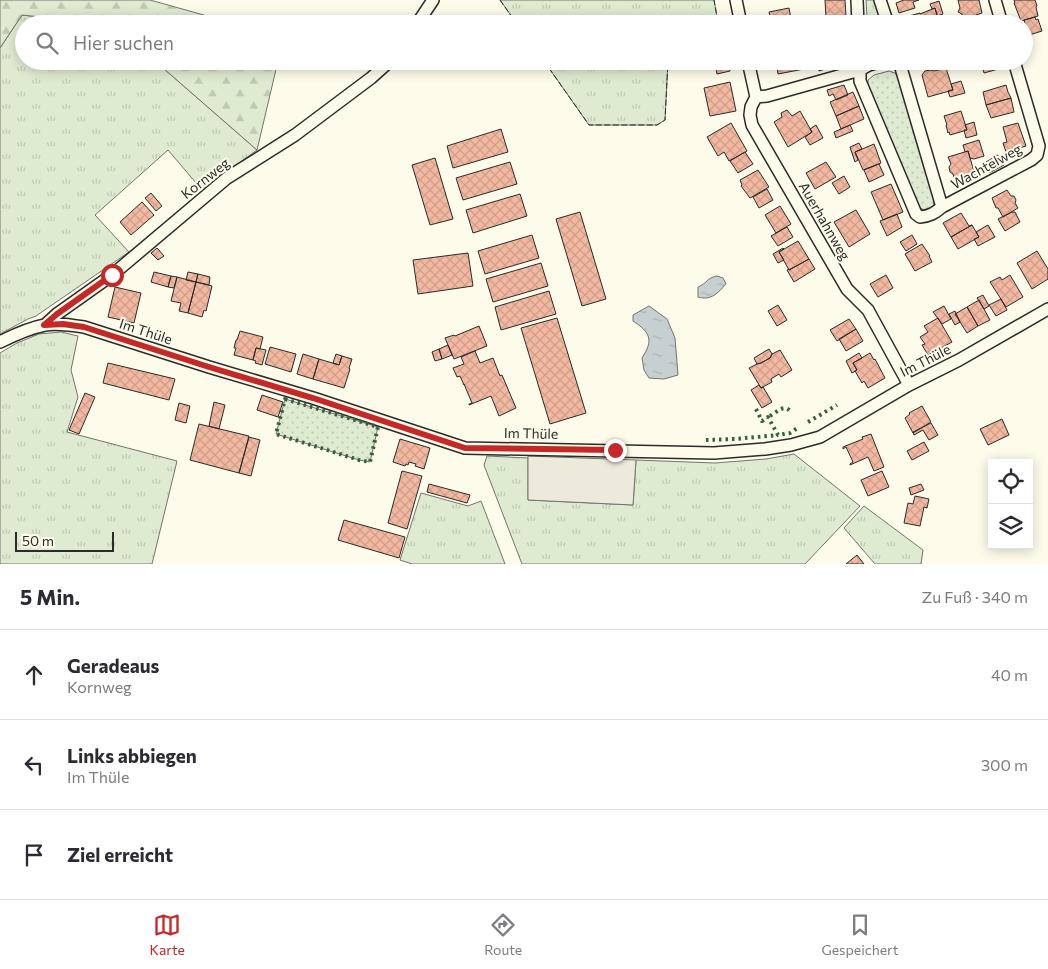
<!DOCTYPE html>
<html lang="de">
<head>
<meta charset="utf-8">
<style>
  :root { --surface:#fff; --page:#f2f2f3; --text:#2b2b33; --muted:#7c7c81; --line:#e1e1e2; --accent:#c62828 }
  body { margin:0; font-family:Commissioner,sans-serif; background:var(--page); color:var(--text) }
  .controls { position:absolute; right:15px; bottom:15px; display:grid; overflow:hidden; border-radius:0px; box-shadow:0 2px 12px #0003 }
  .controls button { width:45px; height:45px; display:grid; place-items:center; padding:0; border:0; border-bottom:1px solid var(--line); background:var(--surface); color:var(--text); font:25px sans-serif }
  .scale { position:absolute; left:15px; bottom:12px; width:99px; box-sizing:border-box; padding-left:5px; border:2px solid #2b2b2b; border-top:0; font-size:14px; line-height:18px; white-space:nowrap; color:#2b2b2b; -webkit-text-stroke:4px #fdfbea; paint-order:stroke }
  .stop { position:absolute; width:15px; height:15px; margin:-11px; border:4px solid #c62828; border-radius:50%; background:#fff }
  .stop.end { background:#c62828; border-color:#fff; box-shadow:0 1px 5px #0008 }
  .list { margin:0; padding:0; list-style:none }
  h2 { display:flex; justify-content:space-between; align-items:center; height:65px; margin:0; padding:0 20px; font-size:21px }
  h2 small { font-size:16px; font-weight:400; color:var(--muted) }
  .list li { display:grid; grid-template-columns:32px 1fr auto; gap:15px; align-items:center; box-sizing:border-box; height:90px; padding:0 20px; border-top:1px solid var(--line) }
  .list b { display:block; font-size:19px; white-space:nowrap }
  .list p { margin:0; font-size:16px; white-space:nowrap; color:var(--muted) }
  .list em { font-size:16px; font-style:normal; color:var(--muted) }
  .icon { flex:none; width:28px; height:28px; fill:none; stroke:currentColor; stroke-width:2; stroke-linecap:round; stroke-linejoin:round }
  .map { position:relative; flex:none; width:1048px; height:564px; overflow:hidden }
  .search { position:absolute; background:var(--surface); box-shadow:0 2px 12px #0003; left:15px; right:15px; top:15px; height:55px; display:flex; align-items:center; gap:12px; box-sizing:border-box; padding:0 18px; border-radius:28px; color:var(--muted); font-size:19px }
  .sheet { height:335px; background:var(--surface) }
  nav { display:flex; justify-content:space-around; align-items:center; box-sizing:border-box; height:70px; border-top:1px solid var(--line); background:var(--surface); font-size:14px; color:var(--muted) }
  nav a { display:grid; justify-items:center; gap:2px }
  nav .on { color:var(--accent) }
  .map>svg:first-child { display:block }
  .grass { fill:url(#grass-tufts); stroke:#74746e }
  .forest { fill:url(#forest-firs); stroke:#74746e }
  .park { fill:url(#park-dots); stroke:#74746e }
  .parking { fill:#eceadb; stroke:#74746e }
  .water { fill:url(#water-ripples); stroke:#74746e }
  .building { fill:url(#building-cross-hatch); stroke:#2b2b2b }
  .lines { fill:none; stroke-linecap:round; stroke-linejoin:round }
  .minor-casing { stroke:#2b2b2b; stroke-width:14 }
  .minor { stroke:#fdfbea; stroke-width:11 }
  .hedge { stroke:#34623c; stroke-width:4; stroke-dasharray:2.5 4; stroke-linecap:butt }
  .fence { stroke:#2b2b2b; stroke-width:1; stroke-dasharray:6 2.5; stroke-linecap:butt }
  .route { stroke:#c62828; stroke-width:6 }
  .labels { text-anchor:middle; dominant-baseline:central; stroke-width:4; stroke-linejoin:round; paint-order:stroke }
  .street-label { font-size:14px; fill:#2b2b2b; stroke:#fdfbea }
</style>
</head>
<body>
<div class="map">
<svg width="1048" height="564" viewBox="0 0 1048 564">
  <defs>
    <pattern id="grass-tufts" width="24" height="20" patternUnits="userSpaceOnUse" patternTransform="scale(1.25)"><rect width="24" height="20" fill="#deebd1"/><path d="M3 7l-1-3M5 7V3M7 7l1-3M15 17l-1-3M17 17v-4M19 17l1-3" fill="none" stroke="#bfcab4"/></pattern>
    <pattern id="forest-firs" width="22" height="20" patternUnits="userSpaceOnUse" patternTransform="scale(1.25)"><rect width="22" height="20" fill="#deebd1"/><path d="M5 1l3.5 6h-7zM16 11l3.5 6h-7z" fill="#bfcab4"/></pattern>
    <pattern id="park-dots" width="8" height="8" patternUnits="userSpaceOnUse" patternTransform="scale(1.25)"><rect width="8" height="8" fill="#deebd1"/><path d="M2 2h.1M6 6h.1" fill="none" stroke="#bfcab4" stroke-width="1.8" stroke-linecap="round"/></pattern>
    <pattern id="water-ripples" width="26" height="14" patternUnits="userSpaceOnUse" patternTransform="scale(1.25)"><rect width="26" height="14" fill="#c7d0d0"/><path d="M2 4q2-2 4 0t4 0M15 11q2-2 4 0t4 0" fill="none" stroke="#abb3b3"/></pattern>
    <pattern id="building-cross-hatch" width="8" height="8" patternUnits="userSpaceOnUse" patternTransform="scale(1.25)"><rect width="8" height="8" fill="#f2b8a0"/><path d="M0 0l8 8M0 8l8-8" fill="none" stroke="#d09e8a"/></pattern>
  </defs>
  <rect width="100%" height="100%" fill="#fdfbea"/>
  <path class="grass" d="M500,0H714L718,22L710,24H517Z
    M866,0H876L883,24H863V21L867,17Z
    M22,15L102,24H24V61H155L257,150L202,190L168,150L95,215L129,252L36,316L28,319L0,334V48Z
    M544,61H668L665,120L657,125H589Z
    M61,332L78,336L71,370L78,397L67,432L177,461L152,564H0V353L17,343L39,334Z
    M794,454L860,506L805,564H522L484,465L487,456L528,458V500L633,505L636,460L715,463L766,459Z
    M421,493L468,506L481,501L505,564H412L400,560Z
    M864,506L923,550L921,564H875L844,528Z"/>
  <path class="forest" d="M0,0H150L236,24H102L22,15L0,48Z
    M155,61H278L257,150Z"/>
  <path class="park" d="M889,71L895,73L899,79L934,197V204L931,209C925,211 923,210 918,206L868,88V80L874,75Z
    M285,399L378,427L370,462L359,460L276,434Z"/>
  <path class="parking" d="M528,456L636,460L633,505L528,500Z"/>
  <path class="water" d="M717,276L723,278L726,284C718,293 711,301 698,297V287C708,283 706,278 717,276Z
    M649,306L667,319L675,338L678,375L664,379L649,378L644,370L642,358C654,340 650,332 633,321V315Z"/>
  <path class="building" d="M825,0H845L846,17L826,18Z
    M904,0H919L913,2L915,8L899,13L896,3Z
    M958,0H979L982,13L976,15L973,20L968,17L963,19L962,14L958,12L960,8Z
    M1014,0H1035L1037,6L1036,7L1038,16L1021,21L1014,3H1015Z
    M939,1L943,14L937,16L935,8L932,9L930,4Z
    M789,8L792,24H772L769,12Z
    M935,8L940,24H911L909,16L920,13V14Z
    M843,17V24H825V18Z
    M1035,17L1036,20L1038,19L1042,31L1026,36L1024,24L1022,23H1025L1024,20Z
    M728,61L730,71L717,74L715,64Z
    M776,61H802L804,69L778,74Z
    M816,61H832V67L819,71Z
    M981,61H1000L1002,68L984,73Z
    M946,68L953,90L928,97L922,75L925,71L931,70L934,71Z
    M961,81L965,93L950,97L948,91L953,90L951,84Z
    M730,82L736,111L710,116L704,88Z
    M844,85L848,95L836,100L833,94L829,96L827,90Z
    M1006,85L1008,92L1011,98L986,105L983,92Z
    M853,92L859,106L836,116L830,102Z
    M1011,98L1014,112L991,118L986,105Z
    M859,106L864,119L841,129L836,116Z
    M787,110L792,116L800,111L812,132L788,147L774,122L782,117L781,113Z
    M961,111L967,130L950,135L949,132L948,133L946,125H947L944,116Z
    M974,122L977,135L966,138L964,130H967L965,125Z
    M731,123L747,151L729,161L724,152L718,156L707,137Z
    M1018,123L1026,146L1006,152L1003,143L1007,142L1003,127Z
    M816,125L823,138L810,145L805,137L812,132L810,129Z
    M850,125L853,131L836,138L834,132Z
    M501,129L508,152L453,168L447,146Z
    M979,140L984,156L974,159L970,158L968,151L965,152L963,145Z
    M859,143L862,149L855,152L858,160L855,162L850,147Z
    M874,144L881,163L863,170L855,152Z
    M968,151L975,175L955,181L953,174L950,172L949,167L951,164L948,157Z
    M745,152L753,164L738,173L730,161Z
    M998,155L1004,165L989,173L986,162Z
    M435,158L453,219L430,225L412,165Z
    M510,162L517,184L463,200L456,178Z
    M826,162L836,177L815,189L806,173Z
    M879,164L884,175L869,182L864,170Z
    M758,170L769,187L750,198L741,186L742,185L740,180Z
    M844,176L850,187L839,194L832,183Z
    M891,184L903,212L883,220L871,192Z
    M767,189L773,200L759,208L753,197Z
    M1007,190L1011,196H1014L1016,200L1015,203L1018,208L1003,217L998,208H996L992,198Z
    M151,193L162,206L156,211L145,198Z
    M520,194L527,216L473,233L466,210Z
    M142,202L154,215L131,235L120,222Z
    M780,206L791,224L776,233L765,215Z
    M856,210L870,234L849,247L834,222Z
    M580,212L606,299L582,306L556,219Z
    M1012,212H1015L1020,222L1005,231L998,219Z
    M961,213L969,226L972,225L951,237L943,223Z
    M897,214L902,227L887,236L880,221Z
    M972,225L979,237L958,249L951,237Z
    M988,225L995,237L978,246L974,239L979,237L976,232Z
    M787,227L793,237L778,246L771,236Z
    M532,235L539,258L485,274L478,251Z
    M912,235L917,244L906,251L900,242Z
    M798,241L809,259L789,270L779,252Z
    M922,244L930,256H929L932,262L915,271L905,254Z
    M157,248L164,256L158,260L151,253Z
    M783,248L784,249L779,252L784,260L778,263L773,254Z
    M1037,251L1048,269V279L1032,289L1017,263Z
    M468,253L473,286L418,294L413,260Z
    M809,259L815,269L794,282L787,270L789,269V270Z
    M541,263L548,286L493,302L486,279Z
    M154,272L171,276L168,287L151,282Z
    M188,272L198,274L196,282L186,280Z
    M198,274L210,277L209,285L196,282Z
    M886,275L893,288L878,297L870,284Z
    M1010,275L1023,297L1006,307L990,282L1000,277L1002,280Z
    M171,276L177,277L174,288L168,287Z
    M177,277L196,282L188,313L179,311L181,303L171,301Z
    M196,282L212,286L206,311L204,310L202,317L188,313Z
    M115,287L141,293L134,323L108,317Z
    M549,291L556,314L501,330L495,307Z
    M983,295L989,306L984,309L977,298Z
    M1001,299L1007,310L996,316L989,305Z
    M979,300L990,320L978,326L967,307Z
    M778,305L787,320L777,326L768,311Z
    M944,306L951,319L942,324L933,312Z
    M967,307L978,326L967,333L955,314Z
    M955,311L960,322L955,325L949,314Z
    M557,318L586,413L550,424L521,328Z
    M938,318L952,342L928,355L922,345L925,344L920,337L928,332L924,326Z
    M849,319L856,329L837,341L830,330Z
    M479,326L487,346L454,359L445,338L454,335L455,336Z
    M856,329L863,341L846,351L839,339Z
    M240,331L263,337L260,349L256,348L253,360L234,355L236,348H234L236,340H237Z
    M448,345L452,355L442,359L439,349Z
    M270,347L296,354L291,372L265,364Z
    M256,348L266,350L262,365L255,363L256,361L253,360Z
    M439,349L442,359L435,361L432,352Z
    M769,349L772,354L770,358L761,363L757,364L754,358Z
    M780,350L792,370L781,377L779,374L771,379L772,382L761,388L749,368L757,364L761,363L770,358L772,354Z
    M475,351L480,363L493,358L500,376L502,375L516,408L499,416L491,396L469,405V404L472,403L464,384V385L460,376L457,377L453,368L464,364L461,357Z
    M859,353L862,358L853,363L857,370L852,373L846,361Z
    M870,353L874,360L875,359L885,378L868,388L864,381L862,383L855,371L857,370L853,363Z
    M303,354L319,359L313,379L297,374Z
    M336,354L342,356L339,365L333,363Z
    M342,356L352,359L349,368L350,369L344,388L313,379L319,359L339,365Z
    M108,363L175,379L169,400L103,383Z
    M759,385L761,388L763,387L772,402L762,408L751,390Z
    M85,393L95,397L79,434L69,430Z
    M262,395L283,402L278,417L257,410Z
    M214,402L225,405L219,429L209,426Z
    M179,403L190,406L186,423L175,420Z
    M922,406L931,422L913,433L905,418L910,414L909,413Z
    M1002,419L1009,435L988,445L980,429Z
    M931,423L938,435L929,440L923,430L914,435L913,432Z
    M199,424L249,436L239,473L190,460Z
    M871,434L884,467L874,471L868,457L850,465V464L853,462L846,447L843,449V447L863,439L862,437Z
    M249,437L260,440L251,476L239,473Z
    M400,439L430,448L424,469L415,466L416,464L409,462L408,465L406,464L405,466L393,462Z
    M924,442L929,451L912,460L907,451Z
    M402,471L422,476L407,529L388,523Z
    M882,471L889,487L868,496L861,480Z
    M429,484L470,495L467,503L427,492Z
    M921,484L924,490L911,495L909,488Z
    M915,496L929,499L927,508L924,507L920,526L904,523L908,503L913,504Z
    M344,520L405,537L399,558L338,540Z
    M857,555L864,564H846Z"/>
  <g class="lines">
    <g class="minor-casing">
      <path id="minor" d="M736,0L741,24
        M857,0L858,24
        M880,0L888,24
        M995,0L1002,24
        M417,24L433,0
        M748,61L756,97L751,107L750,115L752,125L847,289L868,310L909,385
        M860,61V81L916,214L920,217C930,216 935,213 942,207
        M899,61L942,207L1031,160L1037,155L1039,146L1014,61
        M756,97L767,96L860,70L869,65L882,61
        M45,325L57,314L112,275L227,178L295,135L371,78L390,61
        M0,342C14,335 29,328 45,325C58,323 71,325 84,327L209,367L313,398L465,448L714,453L765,449L791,445L820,437L909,385L959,360L1048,309"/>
    </g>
    <use href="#minor" class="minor"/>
    <path class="hedge" d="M285,399L378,427L370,462L359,460L276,434Z
      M756,409L762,421L768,417L778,435L790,433L799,427
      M770,416C777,412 784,404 790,411
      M808,422L837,405
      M706,440L735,439L778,435"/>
    <path class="fence" d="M500,0L517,24
      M710,24L718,22L714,0
      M544,61L589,125H657L665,120L668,61"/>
  </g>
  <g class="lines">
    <path class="route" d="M112,275L57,314L44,325L63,324L84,327L209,367L313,398L465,448L615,450"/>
  </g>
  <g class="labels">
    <g class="street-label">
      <text transform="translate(986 166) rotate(-29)">Wachtelweg</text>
      <text transform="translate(205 178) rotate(-38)">Kornweg</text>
      <text transform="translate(825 221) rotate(60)">Auerhahnweg</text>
      <text transform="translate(146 331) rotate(18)">Im Thüle</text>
      <text transform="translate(925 360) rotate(-27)">Im Thüle</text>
      <text transform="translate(531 433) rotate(1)">Im Thüle</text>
    </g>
  </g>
</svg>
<div class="controls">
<button><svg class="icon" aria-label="locate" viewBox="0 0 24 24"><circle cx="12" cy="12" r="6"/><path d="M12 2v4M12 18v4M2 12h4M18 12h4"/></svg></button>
<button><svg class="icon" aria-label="layers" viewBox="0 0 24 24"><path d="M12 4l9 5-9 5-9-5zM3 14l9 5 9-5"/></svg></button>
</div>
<div class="scale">50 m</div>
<div class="stop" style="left:112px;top:275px"></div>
<div class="stop end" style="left:615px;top:450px"></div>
<div class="search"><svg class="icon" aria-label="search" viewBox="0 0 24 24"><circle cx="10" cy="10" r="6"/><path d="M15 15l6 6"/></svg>Hier suchen</div>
</div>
<section class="sheet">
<h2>5 Min.<small>Zu Fuß · 340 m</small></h2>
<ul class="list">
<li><svg class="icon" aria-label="ahead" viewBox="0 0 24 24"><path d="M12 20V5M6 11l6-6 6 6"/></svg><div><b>Geradeaus</b><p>Kornweg</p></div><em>40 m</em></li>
<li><svg class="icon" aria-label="left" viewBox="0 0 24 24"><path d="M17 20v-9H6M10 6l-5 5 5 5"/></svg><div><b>Links abbiegen</b><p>Im Thüle</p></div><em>300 m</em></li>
<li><svg class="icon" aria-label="arrive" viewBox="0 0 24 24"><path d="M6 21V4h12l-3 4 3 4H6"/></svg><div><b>Ziel erreicht</b></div></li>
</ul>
</section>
<nav>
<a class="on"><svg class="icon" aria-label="map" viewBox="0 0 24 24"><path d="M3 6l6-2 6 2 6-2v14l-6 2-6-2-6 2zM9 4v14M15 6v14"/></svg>Karte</a>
<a><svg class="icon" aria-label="directions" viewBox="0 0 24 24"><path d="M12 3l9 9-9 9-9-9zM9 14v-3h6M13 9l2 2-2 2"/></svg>Route</a>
<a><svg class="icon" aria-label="saved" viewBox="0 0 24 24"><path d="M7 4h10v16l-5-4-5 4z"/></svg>Gespeichert</a>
</nav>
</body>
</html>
